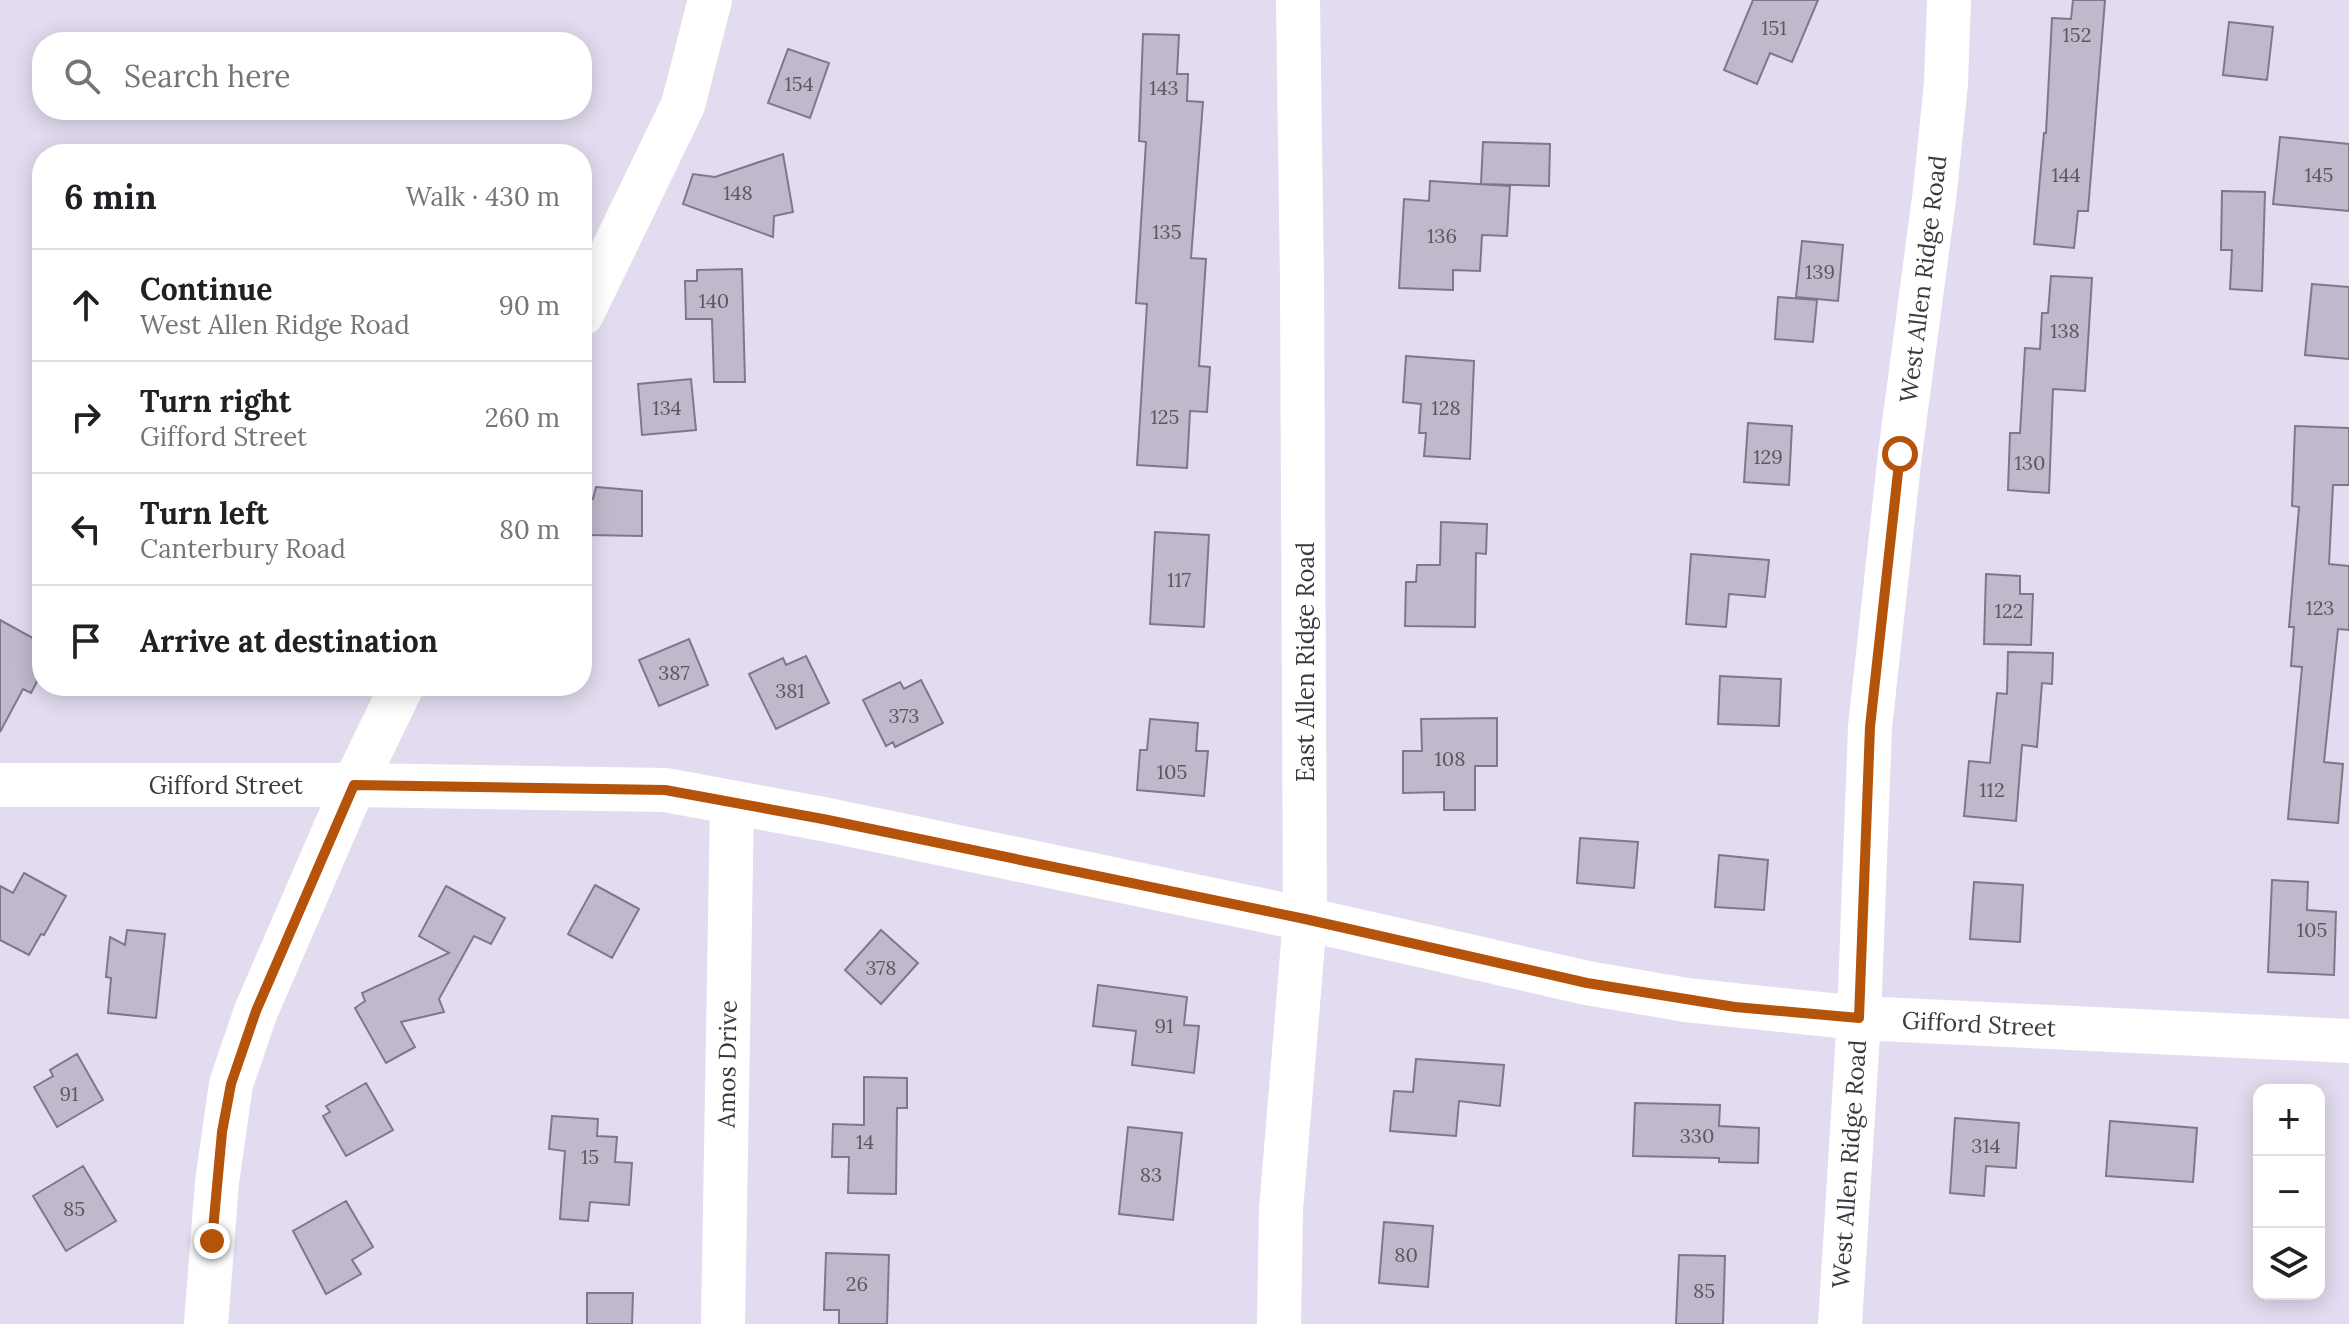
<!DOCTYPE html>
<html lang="en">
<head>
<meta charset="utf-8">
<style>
  :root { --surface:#fff; --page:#f2f2f2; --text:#202124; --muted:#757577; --line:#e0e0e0 }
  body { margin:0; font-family:Lora,serif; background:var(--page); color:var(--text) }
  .controls { position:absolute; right:24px; bottom:24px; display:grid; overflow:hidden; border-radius:16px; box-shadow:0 4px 20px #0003 }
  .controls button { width:72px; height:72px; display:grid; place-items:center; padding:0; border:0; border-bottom:2px solid var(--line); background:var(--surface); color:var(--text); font:40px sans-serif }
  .stop { position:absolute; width:24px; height:24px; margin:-18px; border:6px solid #b45309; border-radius:50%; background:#fff }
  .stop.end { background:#b45309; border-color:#fff; box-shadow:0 2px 8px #0008 }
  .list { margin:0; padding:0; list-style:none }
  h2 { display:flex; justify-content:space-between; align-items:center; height:104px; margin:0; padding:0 32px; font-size:34px }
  h2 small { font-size:26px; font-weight:400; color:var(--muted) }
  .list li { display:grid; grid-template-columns:52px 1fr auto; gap:24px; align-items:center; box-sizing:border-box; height:112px; padding:0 32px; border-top:2px solid var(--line) }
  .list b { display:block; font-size:30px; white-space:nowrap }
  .list p { margin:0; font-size:26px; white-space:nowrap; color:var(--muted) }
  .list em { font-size:26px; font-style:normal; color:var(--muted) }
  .icon { flex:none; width:44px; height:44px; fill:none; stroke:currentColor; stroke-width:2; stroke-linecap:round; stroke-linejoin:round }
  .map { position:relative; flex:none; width:2349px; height:1324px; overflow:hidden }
  .search { position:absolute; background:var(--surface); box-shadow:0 4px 20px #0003; left:32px; top:32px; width:560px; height:88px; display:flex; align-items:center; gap:20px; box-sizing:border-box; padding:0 28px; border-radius:32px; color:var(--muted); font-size:30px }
  .panel { position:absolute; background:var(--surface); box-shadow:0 4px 20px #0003; left:32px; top:144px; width:560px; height:552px; border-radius:32px }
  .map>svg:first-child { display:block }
  .building { fill:#c0b9cc; stroke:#7f788a; stroke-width:2 }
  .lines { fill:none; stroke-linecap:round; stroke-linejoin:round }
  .minor { stroke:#fff; stroke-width:44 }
  .route { stroke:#b45309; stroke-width:10 }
  .labels { text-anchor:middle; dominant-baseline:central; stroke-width:6; stroke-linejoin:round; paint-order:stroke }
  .number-label { font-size:20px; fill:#5c5863 }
  .street-label { font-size:24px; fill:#3b3840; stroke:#fff }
</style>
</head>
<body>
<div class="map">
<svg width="2349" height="1324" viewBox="0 0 2349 1324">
  <rect width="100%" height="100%" fill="#e3dcf0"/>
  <path class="building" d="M1753,0H1818L1792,62L1770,53L1757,84L1724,70Z
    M2073,0H2105L2088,211H2078L2074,248L2034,244L2044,133H2046L2052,18L2071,19Z
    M2229,22L2273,27L2267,80L2223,75Z
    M1143,34L1179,35L1177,74H1188L1187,101L1203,102L1191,258L1206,259L1199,366L1210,367L1207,412L1190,411L1187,468L1137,465L1147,304L1136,303L1146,142L1139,141Z
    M788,49L829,63L810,118L768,103Z
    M2280,137L2349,144V211L2273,204Z
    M1483,142L1550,144L1549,186L1481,184Z
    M783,154L793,212L774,216L773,237L683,204L693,174L715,177Z
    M1430,181L1510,186L1507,236L1482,235L1480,271L1453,270V290L1399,288L1404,199L1429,201Z
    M2222,191L2265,192L2262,291L2230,289L2232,250H2221Z
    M1802,241L1843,245L1838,301L1796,297Z
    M742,269L745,382H714L712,319H686L685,281H697V270Z
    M2051,276L2092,278L2085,391L2053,389L2049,493L2008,490L2010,433H2020L2025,348L2040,349L2042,313H2048Z
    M2312,284L2349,287V359L2305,355Z
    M1778,297L1817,300L1813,342L1775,339Z
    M1406,356L1474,361L1470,459L1424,456L1426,433H1419L1421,404L1403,402Z
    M691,379L696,430L642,435L638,384Z
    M1748,423L1792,426L1789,485L1744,482Z
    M2295,426L2349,428V485H2333L2329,564L2349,566V630L2338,629L2324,762L2343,764L2338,823L2288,819L2302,667L2291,666L2294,627H2289L2299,507L2292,506Z
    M596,487L642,491V536L588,535L583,498L593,499Z
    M1441,522L1487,524L1486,554L1476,553L1475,627L1405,626L1406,582H1416L1417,565H1440Z
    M1155,532L1209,535L1204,627L1150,624Z
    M1691,554L1769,560L1765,597L1729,594L1726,627L1686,624Z
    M1986,574L2020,576V594H2033L2031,645L1984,644Z
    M0,620L42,643V672L31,693L23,689L0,732Z
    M689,639L708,685L659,706L639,660Z
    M2008,652L2053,653L2052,684L2042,683L2037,747L2022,745L2016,821L1964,816L1969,761L1990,763L1997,693L2007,694Z
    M806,656L829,703L776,729L749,674L783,658L786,665Z
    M1720,676L1781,679L1779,726L1718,724Z
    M921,680L943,723L895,747L893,742L886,746L863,700L900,682L904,689Z
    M1497,718V766H1475V810H1444V792L1403,793V751H1422L1421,719Z
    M1150,719L1198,723L1196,751H1208L1204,796L1137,790L1140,750H1147Z
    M1580,838L1638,842L1634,888L1577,883Z
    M1719,855L1768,860L1764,910L1715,907Z
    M24,873L66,896L44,935L41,934L29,955L0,940V886L13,893Z
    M2272,880L2308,882L2307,910L2336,912L2334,975L2268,972Z
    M1974,882L2023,885L2020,942L1970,939Z
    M595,885L639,909L612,958L568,934Z
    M446,886L505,918L491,944L474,936L439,999L444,1012L401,1022L415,1047L386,1063L355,1008L365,1001L362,993L449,953L419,936Z
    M127,930L165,934L156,1018L108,1013L111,978L106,977L110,937L125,945Z
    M881,930L918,963L881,1004L845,970Z
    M1098,985L1187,997L1184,1025L1199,1026L1194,1073L1132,1065L1136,1031L1093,1026Z
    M77,1054L103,1100L57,1127L34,1087L53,1076L50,1070Z
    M1416,1059L1504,1065L1500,1106L1459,1101L1456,1136L1390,1131L1394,1091L1413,1092Z
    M864,1077L907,1078V1108H897L896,1194L848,1193L849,1157H832L833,1124L864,1125Z
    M366,1083L393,1130L346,1156L323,1116L330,1112L326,1106Z
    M1635,1103L1720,1105L1719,1126L1759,1128L1758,1163L1719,1162V1158L1633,1156Z
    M552,1116L598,1119L597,1136L617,1137L615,1162L632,1163L629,1205L590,1202L588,1221L560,1219L565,1151L549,1149Z
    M1955,1118L2019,1123L2016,1168L1986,1166L1984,1196L1950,1193Z
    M2110,1121L2197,1128L2193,1182L2106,1176Z
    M1128,1127L1182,1133L1173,1220L1119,1214Z
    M83,1166L116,1221L66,1251L33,1196Z
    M346,1201L373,1247L352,1260L361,1274L326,1294L293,1231Z
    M1384,1222L1433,1226L1428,1287L1379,1283Z
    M826,1253L889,1255L887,1324H839V1310H824Z
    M1679,1255L1725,1256L1723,1324H1676Z
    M587,1293H633L632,1324H587Z"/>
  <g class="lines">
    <path class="minor" d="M582,314L683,105L710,0
      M0,785H354L665,790L823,819L1305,919L1587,983L1686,1000L1859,1018L2349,1041
      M206,1324L217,1182L231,1084L256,1011L354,785L402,686
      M723,1324L732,804
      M1279,1324L1281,1210L1305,919L1302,282L1298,0
      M1840,1324L1859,1018L1870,727L1900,454L1935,191L1946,84L1949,0"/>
  </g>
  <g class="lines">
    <path class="route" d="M212,1241L222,1132L231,1084L256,1011L354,785L665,790L823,819L1305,919L1587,983L1735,1007L1859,1018L1870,727L1900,454"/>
  </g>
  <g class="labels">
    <g class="number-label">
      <text x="1774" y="27">151</text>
      <text x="2077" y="34">152</text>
      <text x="799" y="83">154</text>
      <text x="1164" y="87">143</text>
      <text x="2066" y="174">144</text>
      <text x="2319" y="174">145</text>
      <text x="738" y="192">148</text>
      <text x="1167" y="231">135</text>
      <text x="1442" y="235">136</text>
      <text x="1820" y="271">139</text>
      <text x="714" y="300">140</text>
      <text x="2065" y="330">138</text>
      <text x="667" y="407">134</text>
      <text x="1446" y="407">128</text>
      <text x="1165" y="416">125</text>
      <text x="1768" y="456">129</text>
      <text x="2030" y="462">130</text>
      <text x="1179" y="579">117</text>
      <text x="2320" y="607">123</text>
      <text x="2009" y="610">122</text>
      <text x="674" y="672">387</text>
      <text x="790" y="690">381</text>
      <text x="904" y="715">373</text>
      <text x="1450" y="758">108</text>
      <text x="1172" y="771">105</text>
      <text x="1992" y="789">112</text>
      <text x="2312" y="929">105</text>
      <text x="881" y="967">378</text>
      <text x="1164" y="1025">91</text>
      <text x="69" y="1093">91</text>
      <text x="1697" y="1135">330</text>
      <text x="865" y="1141">14</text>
      <text x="1986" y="1145">314</text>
      <text x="590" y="1156">15</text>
      <text x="1151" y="1174">83</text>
      <text x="74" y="1208">85</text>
      <text x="1406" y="1254">80</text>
      <text x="857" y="1283">26</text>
      <text x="1704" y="1290">85</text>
    </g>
    <g class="street-label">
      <text transform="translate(1923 279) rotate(-83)">West Allen Ridge Road</text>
      <text transform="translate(1305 662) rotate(-90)">East Allen Ridge Road</text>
      <text x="226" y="785">Gifford Street</text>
      <text transform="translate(1979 1024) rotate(3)">Gifford Street</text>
      <text transform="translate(727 1064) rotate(-89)">Amos Drive</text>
      <text transform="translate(1849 1164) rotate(-86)">West Allen Ridge Road</text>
    </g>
  </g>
</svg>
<div class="controls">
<button>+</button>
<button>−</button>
<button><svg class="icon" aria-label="layers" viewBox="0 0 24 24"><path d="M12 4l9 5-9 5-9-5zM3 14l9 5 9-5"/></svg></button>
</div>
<div class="stop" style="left:1900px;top:454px"></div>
<div class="stop end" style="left:212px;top:1241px"></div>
<div class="search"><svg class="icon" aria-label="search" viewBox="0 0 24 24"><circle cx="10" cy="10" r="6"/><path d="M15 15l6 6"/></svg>Search here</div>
<section class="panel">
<h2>6 min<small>Walk · 430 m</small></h2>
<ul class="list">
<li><svg class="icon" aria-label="ahead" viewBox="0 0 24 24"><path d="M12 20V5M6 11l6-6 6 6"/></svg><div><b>Continue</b><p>West Allen Ridge Road</p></div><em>90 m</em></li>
<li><svg class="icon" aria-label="right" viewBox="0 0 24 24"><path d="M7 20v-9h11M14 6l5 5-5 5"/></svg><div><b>Turn right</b><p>Gifford Street</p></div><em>260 m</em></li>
<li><svg class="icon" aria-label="left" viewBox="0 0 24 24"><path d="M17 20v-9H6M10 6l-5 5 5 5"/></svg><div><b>Turn left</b><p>Canterbury Road</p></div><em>80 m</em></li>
<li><svg class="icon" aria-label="arrive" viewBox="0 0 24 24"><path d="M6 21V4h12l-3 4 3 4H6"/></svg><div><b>Arrive at destination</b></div></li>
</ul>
</section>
</div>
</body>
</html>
